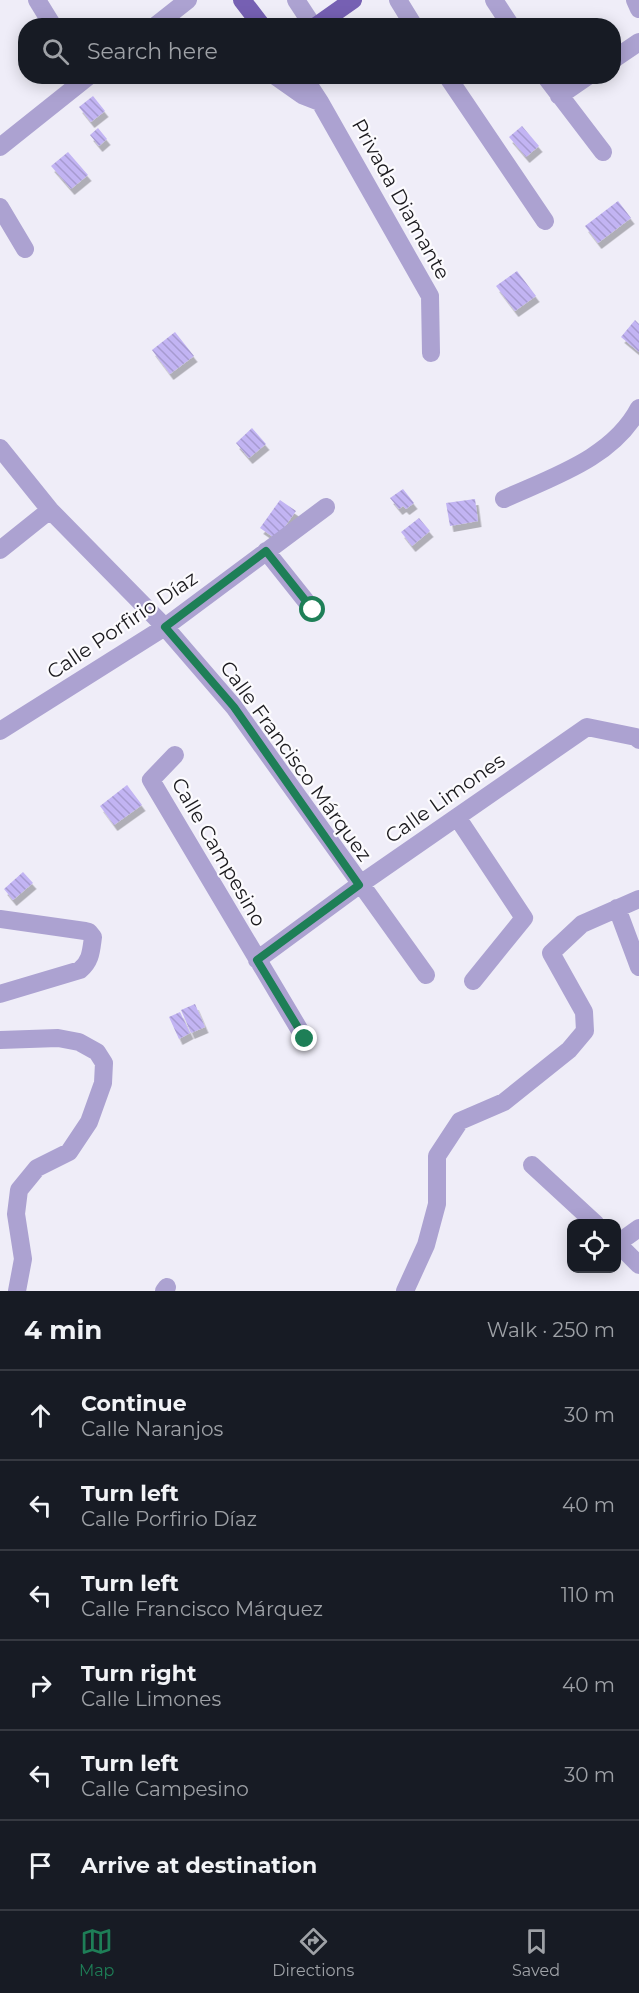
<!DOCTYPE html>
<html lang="en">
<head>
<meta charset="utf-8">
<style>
  :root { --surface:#171b24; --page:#242831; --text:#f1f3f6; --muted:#9ea1a6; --line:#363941; --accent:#1e7f57 }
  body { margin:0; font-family:Montserrat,sans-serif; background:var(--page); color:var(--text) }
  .controls { position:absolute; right:18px; bottom:18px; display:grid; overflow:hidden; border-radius:12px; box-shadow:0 3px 15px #0003 }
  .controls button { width:54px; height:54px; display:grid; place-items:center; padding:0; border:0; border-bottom:2px solid var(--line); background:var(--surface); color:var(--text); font:30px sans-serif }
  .stop { position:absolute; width:18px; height:18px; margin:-14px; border:4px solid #1e7f57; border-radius:50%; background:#fff }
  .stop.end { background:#1e7f57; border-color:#fff; box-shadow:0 2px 6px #0008 }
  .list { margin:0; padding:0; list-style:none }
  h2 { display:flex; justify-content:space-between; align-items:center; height:78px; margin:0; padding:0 24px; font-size:26px }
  h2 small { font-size:20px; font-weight:400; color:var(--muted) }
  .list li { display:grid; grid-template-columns:39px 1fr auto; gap:18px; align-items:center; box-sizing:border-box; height:90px; padding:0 24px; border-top:2px solid var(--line) }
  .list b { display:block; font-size:22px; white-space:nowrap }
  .list p { margin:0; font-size:20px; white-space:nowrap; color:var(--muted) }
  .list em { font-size:20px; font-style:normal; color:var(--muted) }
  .icon { flex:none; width:33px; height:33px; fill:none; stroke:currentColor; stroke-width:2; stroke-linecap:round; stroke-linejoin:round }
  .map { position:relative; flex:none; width:639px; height:1291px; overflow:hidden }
  .search { position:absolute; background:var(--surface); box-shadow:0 3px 15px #0003; left:18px; right:18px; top:18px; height:66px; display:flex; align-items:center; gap:15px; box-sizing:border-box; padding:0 21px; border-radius:24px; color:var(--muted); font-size:22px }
  .sheet { height:618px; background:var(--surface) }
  nav { display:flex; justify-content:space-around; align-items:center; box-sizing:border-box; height:84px; border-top:2px solid var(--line); background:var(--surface); font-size:16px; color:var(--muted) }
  nav a { display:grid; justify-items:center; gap:3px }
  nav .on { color:var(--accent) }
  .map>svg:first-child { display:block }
  .building { fill:url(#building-back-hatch); filter:url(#shadow) }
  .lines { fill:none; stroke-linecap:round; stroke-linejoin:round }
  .minor { stroke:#aca2d1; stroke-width:18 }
  .major { stroke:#7660b3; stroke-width:18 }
  .route { stroke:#1e7f57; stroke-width:8 }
  .labels { text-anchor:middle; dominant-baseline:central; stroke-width:4.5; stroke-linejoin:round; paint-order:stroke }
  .street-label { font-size:20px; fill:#1b1a1e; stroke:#fcfbfe }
</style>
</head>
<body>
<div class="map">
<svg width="639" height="1291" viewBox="0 0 639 1291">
  <defs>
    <pattern id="building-back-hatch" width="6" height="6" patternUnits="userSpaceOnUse" patternTransform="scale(1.5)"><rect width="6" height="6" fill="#c2b4f3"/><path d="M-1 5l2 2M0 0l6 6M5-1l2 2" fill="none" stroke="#a69ad0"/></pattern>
    <filter id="shadow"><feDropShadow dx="3.5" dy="6" stdDeviation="0" flood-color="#0004"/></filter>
  </defs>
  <rect width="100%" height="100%" fill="#efedf8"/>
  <path class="building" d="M93,96L105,111L91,122L79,107Z
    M522,126L539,146L526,157L509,137Z
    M98,128L107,139L99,146L90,135Z
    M68,152L88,175L71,189L51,166Z
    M618,201L631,218L598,243L585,226Z
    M517,271L536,296L515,311L496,286Z
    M635,320L639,324V352L621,337Z
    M175,332L194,356L170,374L152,350Z
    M252,428L266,444L249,458L236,443Z
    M403,489L414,503L406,509L403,506L399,509L390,498Z
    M475,499L478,521L450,526L446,503Z
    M280,500L296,511L276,539L260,528Z
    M419,518L430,531L412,546L401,532Z
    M127,785L142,805L114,825L100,806Z
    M23,872L33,883L13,900L4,889Z
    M195,1004L205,1027L191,1033L181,1010Z
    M180,1012L190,1033L179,1039L169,1017Z"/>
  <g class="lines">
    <path class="minor" d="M37,0L53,26
      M296,0L313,26
      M398,0L414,26
      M494,0L511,26
      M635,0L639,9
      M155,26L188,0
      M614,59L639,42
      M275,76L302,95L320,102
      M303,76L320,102L430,296L431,353
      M447,76L545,221
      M545,76L603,152
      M559,96L588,76
      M0,147L89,76
      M0,207L25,249
      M0,448L50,510L165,627L234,707L426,975
      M504,499C552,477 613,458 639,408
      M0,550L50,510
      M266,551L313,610
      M0,731L165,627L326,507
      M175,755L151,780L305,1039
      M457,817L524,918L473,981
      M617,908L639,967
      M0,919L85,931L89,932L93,937C91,951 91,961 80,970L0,994
      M257,960L359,885L587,727L636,737L639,740
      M0,1040L58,1038L79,1042L97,1052L104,1063L103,1083L89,1122L69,1152L37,1168L19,1190L16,1214L23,1259L17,1291
      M532,1165L596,1224
      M616,1242L639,1265
      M618,1243L639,1228
      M164,1291L167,1287
      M405,1291L426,1245L437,1204V1156L460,1121L504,1102L569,1050L585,1031L584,1012L551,953L582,924L639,899"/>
    <path class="major" d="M242,0L262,26
      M316,26L353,0"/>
  </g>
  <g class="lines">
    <path class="route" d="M305,1039L257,960L359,885L234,707L165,627L266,551L313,610"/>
  </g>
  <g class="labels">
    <g class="street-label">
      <text transform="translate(401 199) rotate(61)">Privada Diamante</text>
      <text transform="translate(122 625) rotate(-34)">Calle Porfirio Díaz</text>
      <text transform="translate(296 761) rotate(54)">Calle Francisco Márquez</text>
      <text transform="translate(445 798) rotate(-35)">Calle Limones</text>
      <text transform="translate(219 852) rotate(60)">Calle Campesino</text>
    </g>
  </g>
</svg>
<div class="controls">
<button><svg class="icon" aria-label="locate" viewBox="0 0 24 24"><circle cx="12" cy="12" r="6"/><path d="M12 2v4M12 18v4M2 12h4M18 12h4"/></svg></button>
</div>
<div class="stop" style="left:313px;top:610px"></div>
<div class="stop end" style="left:305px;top:1039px"></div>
<div class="search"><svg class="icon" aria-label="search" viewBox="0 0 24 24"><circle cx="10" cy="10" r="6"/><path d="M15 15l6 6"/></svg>Search here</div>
</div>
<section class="sheet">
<h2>4 min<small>Walk · 250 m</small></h2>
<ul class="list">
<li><svg class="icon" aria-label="ahead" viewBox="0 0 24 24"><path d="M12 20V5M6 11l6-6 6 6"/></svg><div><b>Continue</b><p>Calle Naranjos</p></div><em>30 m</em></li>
<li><svg class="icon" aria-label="left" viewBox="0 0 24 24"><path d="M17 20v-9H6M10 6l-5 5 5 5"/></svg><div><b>Turn left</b><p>Calle Porfirio Díaz</p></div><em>40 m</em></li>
<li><svg class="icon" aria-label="left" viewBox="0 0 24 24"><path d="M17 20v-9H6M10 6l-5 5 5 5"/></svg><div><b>Turn left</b><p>Calle Francisco Márquez</p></div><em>110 m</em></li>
<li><svg class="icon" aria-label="right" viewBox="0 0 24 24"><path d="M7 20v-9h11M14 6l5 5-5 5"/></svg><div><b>Turn right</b><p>Calle Limones</p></div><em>40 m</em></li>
<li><svg class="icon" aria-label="left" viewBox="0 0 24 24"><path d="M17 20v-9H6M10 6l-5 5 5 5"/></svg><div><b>Turn left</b><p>Calle Campesino</p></div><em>30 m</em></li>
<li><svg class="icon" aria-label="arrive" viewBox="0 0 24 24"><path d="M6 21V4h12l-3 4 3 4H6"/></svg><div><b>Arrive at destination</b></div></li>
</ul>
</section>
<nav>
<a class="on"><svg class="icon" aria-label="map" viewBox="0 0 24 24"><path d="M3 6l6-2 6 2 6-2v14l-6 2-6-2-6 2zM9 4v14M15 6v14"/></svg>Map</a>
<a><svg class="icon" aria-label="directions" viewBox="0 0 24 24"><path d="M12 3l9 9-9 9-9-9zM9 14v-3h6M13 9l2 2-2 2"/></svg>Directions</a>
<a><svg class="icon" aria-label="saved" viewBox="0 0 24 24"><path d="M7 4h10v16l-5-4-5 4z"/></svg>Saved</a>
</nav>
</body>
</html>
